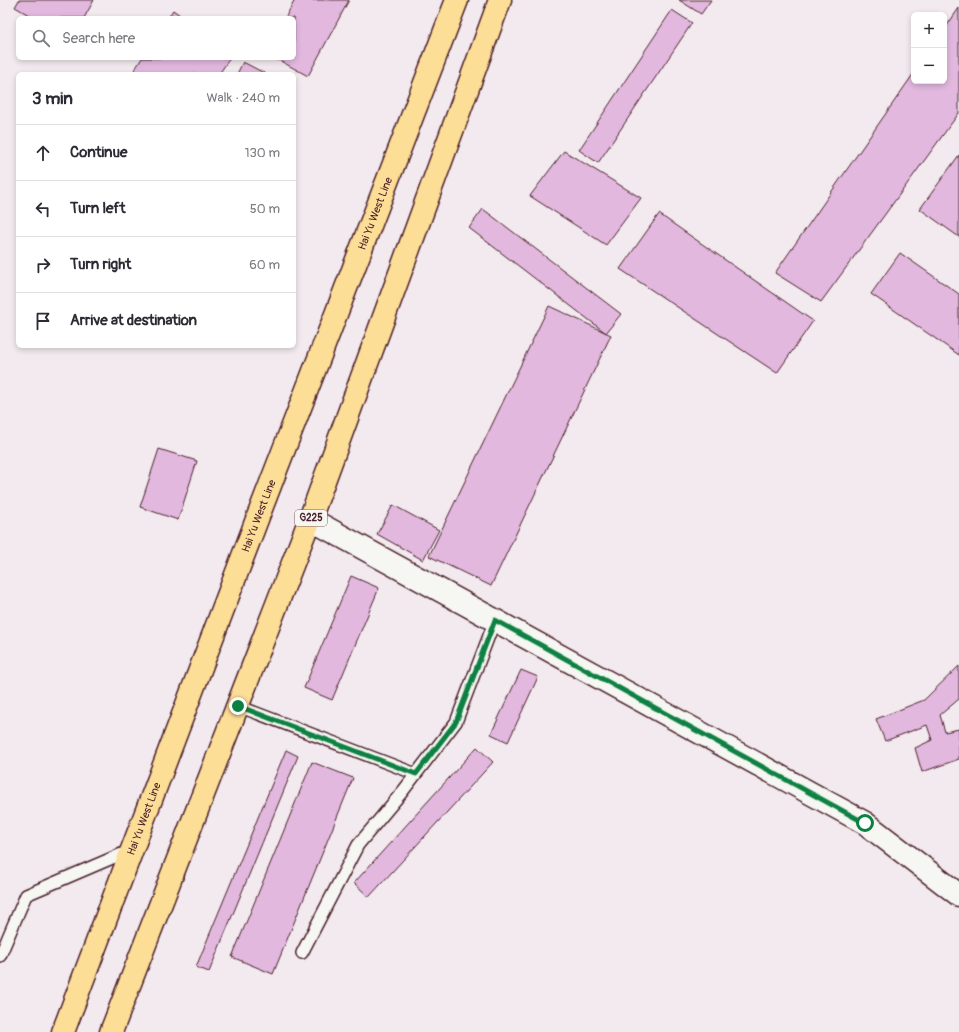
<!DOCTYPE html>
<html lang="en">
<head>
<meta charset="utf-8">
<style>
  :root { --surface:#fff; --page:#f7f7f7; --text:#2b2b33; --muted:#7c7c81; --line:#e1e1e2 }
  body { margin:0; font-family:Pangolin,sans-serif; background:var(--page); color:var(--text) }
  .controls { position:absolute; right:12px; top:12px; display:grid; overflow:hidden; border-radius:6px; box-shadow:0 2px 6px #0003 }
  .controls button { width:36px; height:36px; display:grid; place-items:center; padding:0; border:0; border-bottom:1px solid var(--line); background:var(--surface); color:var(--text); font:20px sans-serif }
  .stop { position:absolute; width:12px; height:12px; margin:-9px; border:3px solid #0b8043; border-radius:50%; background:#fff }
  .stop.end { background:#0b8043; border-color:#fff; box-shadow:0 1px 4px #0008 }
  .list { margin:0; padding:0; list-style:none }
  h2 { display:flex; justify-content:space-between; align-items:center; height:52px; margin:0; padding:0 16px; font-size:17px }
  h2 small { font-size:13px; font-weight:400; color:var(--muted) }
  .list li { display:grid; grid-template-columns:26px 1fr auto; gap:12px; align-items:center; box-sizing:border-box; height:56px; padding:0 16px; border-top:1px solid var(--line) }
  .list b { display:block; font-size:15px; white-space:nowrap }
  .list em { font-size:13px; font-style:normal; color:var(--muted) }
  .icon { flex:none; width:22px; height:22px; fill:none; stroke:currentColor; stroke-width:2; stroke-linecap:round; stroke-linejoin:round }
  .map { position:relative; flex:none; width:959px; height:1032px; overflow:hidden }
  .search { position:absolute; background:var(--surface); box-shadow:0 2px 6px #0003; left:16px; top:16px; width:280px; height:44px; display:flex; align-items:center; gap:10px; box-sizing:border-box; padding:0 14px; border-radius:6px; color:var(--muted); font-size:15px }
  .panel { position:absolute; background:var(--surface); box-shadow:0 2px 6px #0003; left:16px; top:72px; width:280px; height:276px; border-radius:6px }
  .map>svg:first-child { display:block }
  .building { fill:#e2b8df; stroke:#4a1f2b }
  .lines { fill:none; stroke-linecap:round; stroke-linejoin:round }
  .lane-casing { stroke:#4a1f2b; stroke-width:14 }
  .street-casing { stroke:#4a1f2b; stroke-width:25 }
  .highway-casing { stroke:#4a1f2b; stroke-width:25 }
  .lane { stroke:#f6f6f2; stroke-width:11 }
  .street { stroke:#f6f6f2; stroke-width:22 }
  .highway { stroke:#fcde96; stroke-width:22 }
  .route { stroke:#0b8043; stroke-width:5 }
  .labels { text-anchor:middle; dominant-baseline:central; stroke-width:3; stroke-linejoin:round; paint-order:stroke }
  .shield { fill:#f6f6f2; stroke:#7e6067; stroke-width:1 }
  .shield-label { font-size:10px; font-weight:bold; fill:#4a1f2b }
  .street-label { font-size:11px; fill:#4a1f2b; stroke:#f6f6f2 }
</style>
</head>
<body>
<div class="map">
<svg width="959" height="1032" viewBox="0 0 959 1032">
  <rect width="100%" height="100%" fill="#f2eaee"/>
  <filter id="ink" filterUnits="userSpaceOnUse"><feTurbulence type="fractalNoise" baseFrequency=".025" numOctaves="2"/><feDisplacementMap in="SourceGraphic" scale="8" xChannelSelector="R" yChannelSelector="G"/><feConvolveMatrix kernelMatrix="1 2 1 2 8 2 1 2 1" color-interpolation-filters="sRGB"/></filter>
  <g filter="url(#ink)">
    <path class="building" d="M19,0H94L84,18H34L15,7Z
      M295,0H349L308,76L275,58H294V18H285Z
      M679,0H711L701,14Z
      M959,8V113L821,302L775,273L914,73V81H944V30Z
      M173,10L184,18H168Z
      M672,10L692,23L598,163L579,150Z
      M142,58H230L219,74H132Z
      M243,62L266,74H237Z
      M564,151L641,198L606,245L530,196Z
      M959,155V237L920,209Z
      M483,209L621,314L606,333L469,228Z
      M659,214L813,321L777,373L620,269Z
      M900,253L959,294V355L871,294Z
      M549,306L611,335L491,586L429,556Z
      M159,449L197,461L178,520L140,507Z
      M393,505L439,530L423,560L377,534Z
      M351,576L379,588L332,700L304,688Z
      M959,666V699L940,715L945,732L959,729V759L922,772L915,748L932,740L927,725L885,741L876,719L924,700Z
      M521,670L538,677L508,742L491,734Z
      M477,747L493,762L369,897L354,883Z
      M286,750L298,756L209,972L196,967Z
      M312,762L353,778L273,974L232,957Z"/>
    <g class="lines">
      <g class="lane-casing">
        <path id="lane" d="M238,706L416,774
          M302,953L358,845L403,791L456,722L495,620
          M0,956L26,895L131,850"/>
      </g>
      <g class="street-casing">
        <path id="street" d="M310,519L865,823L959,895"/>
      </g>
      <g class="highway-casing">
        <g id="highway">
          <path id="s1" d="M63,1032L259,514L457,0"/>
          <path d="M111,1032L310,519L500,0"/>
        </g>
      </g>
      <use href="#lane" class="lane"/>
      <use href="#street" class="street"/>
      <use href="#highway" class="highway"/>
    </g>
  </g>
  <g class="lines" filter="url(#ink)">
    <path class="route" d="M238,706L416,774L456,722L495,620L865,823"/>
  </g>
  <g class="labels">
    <rect class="shield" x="295" y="510" width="32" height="16" rx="3"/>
    <g class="shield-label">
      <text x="311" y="518">G225</text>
    </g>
    <g class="street-label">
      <text stroke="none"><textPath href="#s1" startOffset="876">Hai Yu West Line</textPath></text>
      <text stroke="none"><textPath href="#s1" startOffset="552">Hai Yu West Line</textPath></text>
      <text stroke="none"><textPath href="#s1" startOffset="228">Hai Yu West Line</textPath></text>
    </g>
  </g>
</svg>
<div class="controls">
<button>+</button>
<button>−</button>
</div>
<div class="stop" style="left:865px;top:823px"></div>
<div class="stop end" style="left:238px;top:706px"></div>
<div class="search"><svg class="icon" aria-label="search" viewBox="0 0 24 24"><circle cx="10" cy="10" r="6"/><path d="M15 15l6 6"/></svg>Search here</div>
<section class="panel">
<h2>3 min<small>Walk · 240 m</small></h2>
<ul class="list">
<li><svg class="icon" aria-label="ahead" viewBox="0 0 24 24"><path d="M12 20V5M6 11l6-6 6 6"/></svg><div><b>Continue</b></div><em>130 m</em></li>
<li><svg class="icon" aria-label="left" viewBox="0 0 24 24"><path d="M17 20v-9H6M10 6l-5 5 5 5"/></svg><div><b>Turn left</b></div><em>50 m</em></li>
<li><svg class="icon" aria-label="right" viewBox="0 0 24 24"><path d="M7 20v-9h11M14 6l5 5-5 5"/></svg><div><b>Turn right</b></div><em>60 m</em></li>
<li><svg class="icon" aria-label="arrive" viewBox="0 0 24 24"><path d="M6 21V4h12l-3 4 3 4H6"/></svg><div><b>Arrive at destination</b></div></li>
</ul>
</section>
</div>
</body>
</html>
